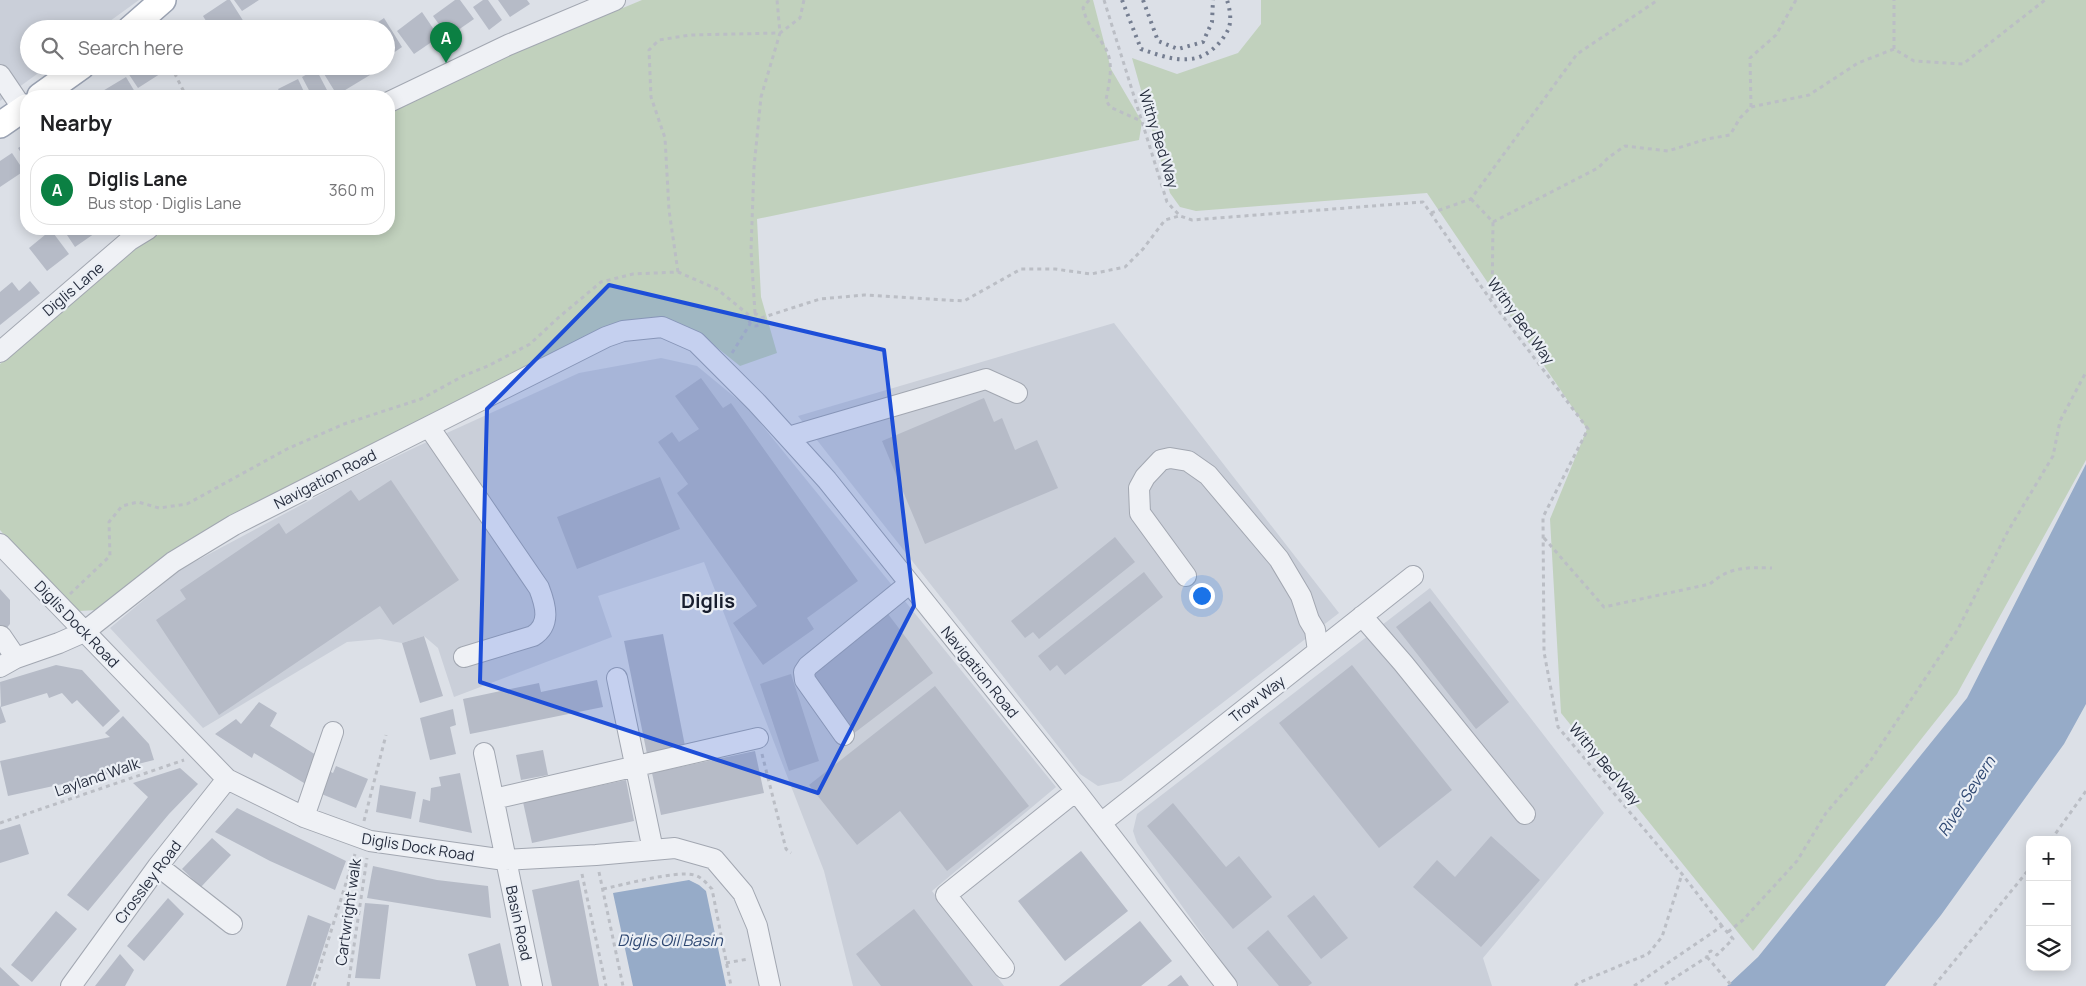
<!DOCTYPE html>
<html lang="en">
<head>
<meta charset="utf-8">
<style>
  :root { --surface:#fff; --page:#f2f2f2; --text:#202124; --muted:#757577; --line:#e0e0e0; --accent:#0b8043 }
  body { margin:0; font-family:Manrope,sans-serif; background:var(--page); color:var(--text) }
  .controls { position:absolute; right:15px; bottom:15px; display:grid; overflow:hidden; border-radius:10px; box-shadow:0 2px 12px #0003 }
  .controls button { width:45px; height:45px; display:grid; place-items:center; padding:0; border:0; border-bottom:1px solid var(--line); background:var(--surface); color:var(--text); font:25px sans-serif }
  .you { position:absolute; left:1201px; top:595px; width:18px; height:18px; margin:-12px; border:4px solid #fff; border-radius:50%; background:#1a73e8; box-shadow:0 0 0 8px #1a73e833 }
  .badge { display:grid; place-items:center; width:32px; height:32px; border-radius:50%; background:var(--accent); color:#fff; font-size:16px; font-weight:700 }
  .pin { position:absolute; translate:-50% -41px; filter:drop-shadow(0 1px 2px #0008) }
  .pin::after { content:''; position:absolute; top:26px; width:18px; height:15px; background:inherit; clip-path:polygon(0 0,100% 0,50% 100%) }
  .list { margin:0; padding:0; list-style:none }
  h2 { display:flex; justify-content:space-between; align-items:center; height:65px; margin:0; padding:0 20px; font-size:21px }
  h2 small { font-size:16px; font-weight:400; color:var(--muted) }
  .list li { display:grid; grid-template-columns:32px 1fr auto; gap:15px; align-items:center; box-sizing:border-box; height:70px; margin:0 10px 10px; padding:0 10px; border:1px solid var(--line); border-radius:20px }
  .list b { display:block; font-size:19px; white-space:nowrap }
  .list p { margin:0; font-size:16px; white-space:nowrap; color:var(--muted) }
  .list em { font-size:16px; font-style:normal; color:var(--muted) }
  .icon { flex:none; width:28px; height:28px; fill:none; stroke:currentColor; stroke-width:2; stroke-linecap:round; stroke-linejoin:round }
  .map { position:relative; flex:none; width:2086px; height:986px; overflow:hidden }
  .search { position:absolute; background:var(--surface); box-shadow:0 2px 12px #0003; left:20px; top:20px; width:375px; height:55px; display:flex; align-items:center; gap:12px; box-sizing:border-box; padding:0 18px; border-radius:28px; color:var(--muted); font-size:19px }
  .panel { position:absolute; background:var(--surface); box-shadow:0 2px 12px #0003; left:20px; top:90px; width:375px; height:145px; border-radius:20px }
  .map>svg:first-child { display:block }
  .built { fill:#cacfd9 }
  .green { fill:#c1d1bd }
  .water { fill:#96abc8 }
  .building { fill:#b6bbc7 }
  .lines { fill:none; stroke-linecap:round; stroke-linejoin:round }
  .minor-casing { stroke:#a2a7b1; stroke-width:22 }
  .major-casing { stroke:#9ba3b3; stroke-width:28 }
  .path { stroke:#bbbec5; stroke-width:3; stroke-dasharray:4 4; stroke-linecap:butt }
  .minor { stroke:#eff1f5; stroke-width:20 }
  .major { stroke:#fff; stroke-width:25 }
  .rail { stroke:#757e91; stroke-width:4; stroke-dasharray:2.5 5; stroke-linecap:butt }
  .marked { fill:#1d4ed8; fill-opacity:0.2; stroke:#1d4ed8; stroke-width:4; stroke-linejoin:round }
  .labels { text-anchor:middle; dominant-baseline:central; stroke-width:4.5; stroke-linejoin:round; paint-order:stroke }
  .street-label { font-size:15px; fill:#262d3e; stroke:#ebeff5 }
  .water-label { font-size:16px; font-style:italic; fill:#2f4872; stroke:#ebeff5 }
  .district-label { font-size:20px; font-weight:bold; fill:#181e2e; stroke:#ebeff5 }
</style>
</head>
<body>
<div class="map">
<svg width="2086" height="986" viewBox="0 0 2086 986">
  <rect width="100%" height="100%" fill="#dce0e7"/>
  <path class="built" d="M0,0H139L99,29H29V66H48L0,101Z
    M1114,323L1339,613L1121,781L1098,786L1080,774L798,416Z
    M661,358L697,366L748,408L1056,787L932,891L1004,986H853L824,871L704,562L598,596L612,637L454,697L438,648L424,636L402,643L380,639L347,642L203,728L110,628L181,569L346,481L416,447L579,373Z
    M1430,588L1604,813L1483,958L1492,986H1239L1137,843L1133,831L1137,814Z"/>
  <path class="green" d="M642,0H1093L1111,69L1142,122L1139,140L757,219L761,297L777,353L740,366L710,342L665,317L621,322L600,329L539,360L97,610L79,611L63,599L0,530V364L134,250L167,229H389V113L513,54Z
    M1261,0H2086V460L1957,694L1753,951L1561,713L1550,519L1587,429L1427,193L1196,211L1180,207L1170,193L1132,58L1177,74L1238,53L1261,24Z"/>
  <path class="water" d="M2086,464V704L2064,744L1941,915L1885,986H1727L1758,957L1967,698Z
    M689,880L699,885L706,891L726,986H633L613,893Z"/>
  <path class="building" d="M227,0H230L244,22L232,29H211L203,16Z
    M234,0H259L242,11Z
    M455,0H460L474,19L448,37L433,16Z
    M483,0H488L502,20L489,30L473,7Z
    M498,0H527L530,4L510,17Z
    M422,12L439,37L414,54L397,31Z
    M384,18L402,47L386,58V29H368Z
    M199,21L203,29H186Z
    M138,66H159L163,72L138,88L128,73Z
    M325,66H364L370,75L337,95L321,69Z
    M316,69L328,92L321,96H312L302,77Z
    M126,77L135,92L128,96H104L101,92Z
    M298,79L306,96H282L278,89Z
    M26,143V161L18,148Z
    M12,153L24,171L0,187V161Z
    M63,229H101L75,247Z
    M51,230L69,254L47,271L29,248Z
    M30,281L40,293L0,325V292L12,282L19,291Z
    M701,378L723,408L731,403L858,581L807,618L814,629L763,665L733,623L757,606L677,493L688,484L658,442L672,432L679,442L699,429L675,396Z
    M984,398L994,422L1002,418L1015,450L1037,440L1058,488L925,544L882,441Z
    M660,477L680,529L577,569L557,517Z
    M391,480L459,580L393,625L380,606L219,715L156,620L186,599L180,590L279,523L286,534L351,490L359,501Z
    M1115,537L1135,562L1039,639L1033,632L1025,638L1011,621Z
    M1144,572L1163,597L1065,675L1057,665L1050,671L1038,656Z
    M0,589L10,600V624L0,636Z
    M1430,601L1509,702L1476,729L1396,627Z
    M888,614L933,673L853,734L808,675Z
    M663,634L685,746L647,754L624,641Z
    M424,636L443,696L420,703L402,643Z
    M56,665L82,670L120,711L103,727L77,700L72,704L62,693L49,698L47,693L1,707L0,682Z
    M1352,665L1452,790L1379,848L1279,723Z
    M791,674L819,761L789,771L760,684Z
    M597,680L603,707L470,734L463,699L539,683L541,692Z
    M935,686L1029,806L947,871L900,811L857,845L809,785Z
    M259,702L277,713L270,726L316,755L312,763L333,773L336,766L368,779L356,808L324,795L254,753L252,758L215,734L236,719L241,724Z
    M0,705L6,722L0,724Z
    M453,709L456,725L450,727L456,754L430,760L420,718Z
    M123,716L149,744L154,760L126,767V761L116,764L117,772L8,796L0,761L110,737L105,733Z
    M543,750L548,775L521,780L516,755Z
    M755,751L764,793L661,815L652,773Z
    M180,768L198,784L169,814L88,911L67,895L148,797L133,783Z
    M460,773L472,833L419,822L423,799L430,801L431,788L441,786L439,777Z
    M626,780L634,821L532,843L523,802Z
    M380,785L416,792L411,819L376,812Z
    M1173,803L1226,867L1239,856L1272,897L1233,929L1147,826Z
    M237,808L346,861L335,890L270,861L215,832Z
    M20,824L29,854L0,863V830Z
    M1491,836L1540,880L1481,947L1413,887L1437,860L1455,877Z
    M212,838L231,855L201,887L182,869Z
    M1081,851L1128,911L1065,961L1018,901Z
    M373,866L437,880L488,886L491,918L367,898Z
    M579,880L599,986H552L532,890Z
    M1314,895L1348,938L1321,959L1287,916Z
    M168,898L184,914L144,961L127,946Z
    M365,903L389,905L380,979L355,978Z
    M914,909L973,986H881L856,954Z
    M56,911L77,929L32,982L11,965Z
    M308,915L331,924L311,986H286Z
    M1140,921L1172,961L1141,986H1059Z
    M1268,930L1312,983L1308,986H1279L1247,948Z
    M500,943L509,986H476L468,954Z
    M120,954L134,970L125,986H95Z
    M0,967L20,986H0Z
    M1181,975L1189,986H1167Z"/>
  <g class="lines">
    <g class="minor-casing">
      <path id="minor" d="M0,75L23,109
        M389,102L508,45L615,0
        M0,352L130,240L148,229
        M429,427L539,588C546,606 551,625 533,636L464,657
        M788,437L986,379L1017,393
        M0,544L227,779L304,817L370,841L505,860L596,855L675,848L714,859L743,893L757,926L770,986
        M1186,576L1140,513L1139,488L1145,477L1161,460L1170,458L1188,461L1208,475L1279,559L1301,596L1309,620L1315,630L1318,651
        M1362,616L1403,663L1525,814
        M1,636L16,658
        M0,667L16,658L59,643L84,632L173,562L234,525L606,337L623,331L662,327L696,342L757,403L827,480L1076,791L1227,986
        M617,678L653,850
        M844,735L805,680L804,672L808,666L909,584
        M484,753L532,986
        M494,799L758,738
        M304,817L333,732
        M1101,823L1413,576
        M158,866L232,924
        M1004,968L946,895L1076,791
        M71,986L158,866L227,779"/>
    </g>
    <g class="major-casing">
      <path id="major" d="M130,29L163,0
        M40,96L82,66
        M0,125L26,107"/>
    </g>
    <path class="path" d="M1089,0L1083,8C1087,25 1095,31 1104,46C1115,62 1109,83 1106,100L1110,107L1141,121
      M1104,0L1167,202L1180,216L1192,220L1423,202L1492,302L1588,429L1543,517L1544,652L1558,727L1682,874L1722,926
      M1894,49V0
      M171,66L186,96
      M1751,107L1750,58L1776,35L1796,0
      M1471,199L1493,222L1492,302
      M1431,213L1471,199L1577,54L1658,0
      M1493,222L1598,168L1609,157L1625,146L1668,151L1707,139L1730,135L1740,118L1751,107L1809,95L1858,63L1894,49L1914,61L1963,64L2045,0
      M678,272L669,210L665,138L651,97L649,50L659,40L690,35L780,33L800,18L804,0
      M755,313L751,250L754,167L761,97L780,33L777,0
      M749 320a6 6 0 1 1 12 0a6 6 0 1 1-12 0Z
      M761,318L820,299L864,295L964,301L1021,269H1055L1091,274L1125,267L1143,249L1165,220L1179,216
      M732,353L750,324
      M1544,538L1604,607L1710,584C1729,567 1747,567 1772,568
      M70,594L110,556L109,522L122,506L138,502L159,508L187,504L287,449L344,424L421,399L463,376L488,366L530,344L558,318L601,282L633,274L678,272L717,289L750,316
      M762,754L786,849L791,853
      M364,821L386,735
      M0,823L184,760
      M2051,840L2086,791
      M599,872L623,986
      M582,874L606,986
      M603,889C622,885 678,870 694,875C702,877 707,884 712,889L731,986
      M1728,932L1743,920L1797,861L1826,813L1869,763L1958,629L2008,531L2053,456L2060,421L2086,372
      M1707,957L1732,986
      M726,963L748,959
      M314,986L355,854
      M348,986L367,858
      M1575,986L1578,983L1648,954L1662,937L1682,874
      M1634,986L1722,926L1733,939L1717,955L1711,951L1707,953V957L1662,986
      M1934,986L2030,868"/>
    <use href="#minor" class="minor"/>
    <use href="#major" class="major"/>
    <path class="rail" d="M1122,0L1141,49C1156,54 1173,61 1190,59C1206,58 1221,44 1228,30C1232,21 1230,9 1227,0
      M1143,0L1158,41L1178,49L1203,42L1212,22L1213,0"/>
  </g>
  <path class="marked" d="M609,285L884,350L914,606L818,793L480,682L487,409Z"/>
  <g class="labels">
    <g class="street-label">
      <text transform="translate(1159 139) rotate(73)">Withy Bed Way</text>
      <text transform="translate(73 289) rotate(-40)">Diglis Lane</text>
      <text transform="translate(1521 321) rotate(54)">Withy Bed Way</text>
      <text transform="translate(325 479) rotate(-27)">Navigation Road</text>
      <text transform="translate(77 624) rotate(46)">Diglis Dock Road</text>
      <text transform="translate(980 672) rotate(51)">Navigation Road</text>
      <text transform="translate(1257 699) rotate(-38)">Trow Way</text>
      <text transform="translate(1605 764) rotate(50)">Withy Bed Way</text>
      <text transform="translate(97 777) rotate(-19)">Layland Walk</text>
      <text transform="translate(418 847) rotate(9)">Diglis Dock Road</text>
      <text transform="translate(148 882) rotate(-53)">Crossley Road</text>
      <text transform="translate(348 912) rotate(-82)">Cartwright walk</text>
      <text transform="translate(519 923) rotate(78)">Basin Road</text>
    </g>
    <g class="water-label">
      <text transform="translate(1966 796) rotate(-57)">River Severn</text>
      <text x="670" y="940">Diglis Oil Basin</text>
    </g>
    <g class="district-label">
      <text x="708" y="600">Diglis</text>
    </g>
  </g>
</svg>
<div class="controls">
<button>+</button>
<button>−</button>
<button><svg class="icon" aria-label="layers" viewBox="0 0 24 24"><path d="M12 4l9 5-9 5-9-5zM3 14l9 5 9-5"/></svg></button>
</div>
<div class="you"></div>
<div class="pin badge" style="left:446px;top:63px">A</div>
<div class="search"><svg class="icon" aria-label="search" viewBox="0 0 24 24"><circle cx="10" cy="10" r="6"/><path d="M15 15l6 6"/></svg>Search here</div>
<section class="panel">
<h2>Nearby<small></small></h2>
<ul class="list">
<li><span class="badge">A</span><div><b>Diglis Lane</b><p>Bus stop · Diglis Lane</p></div><em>360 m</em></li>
</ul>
</section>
</div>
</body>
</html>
